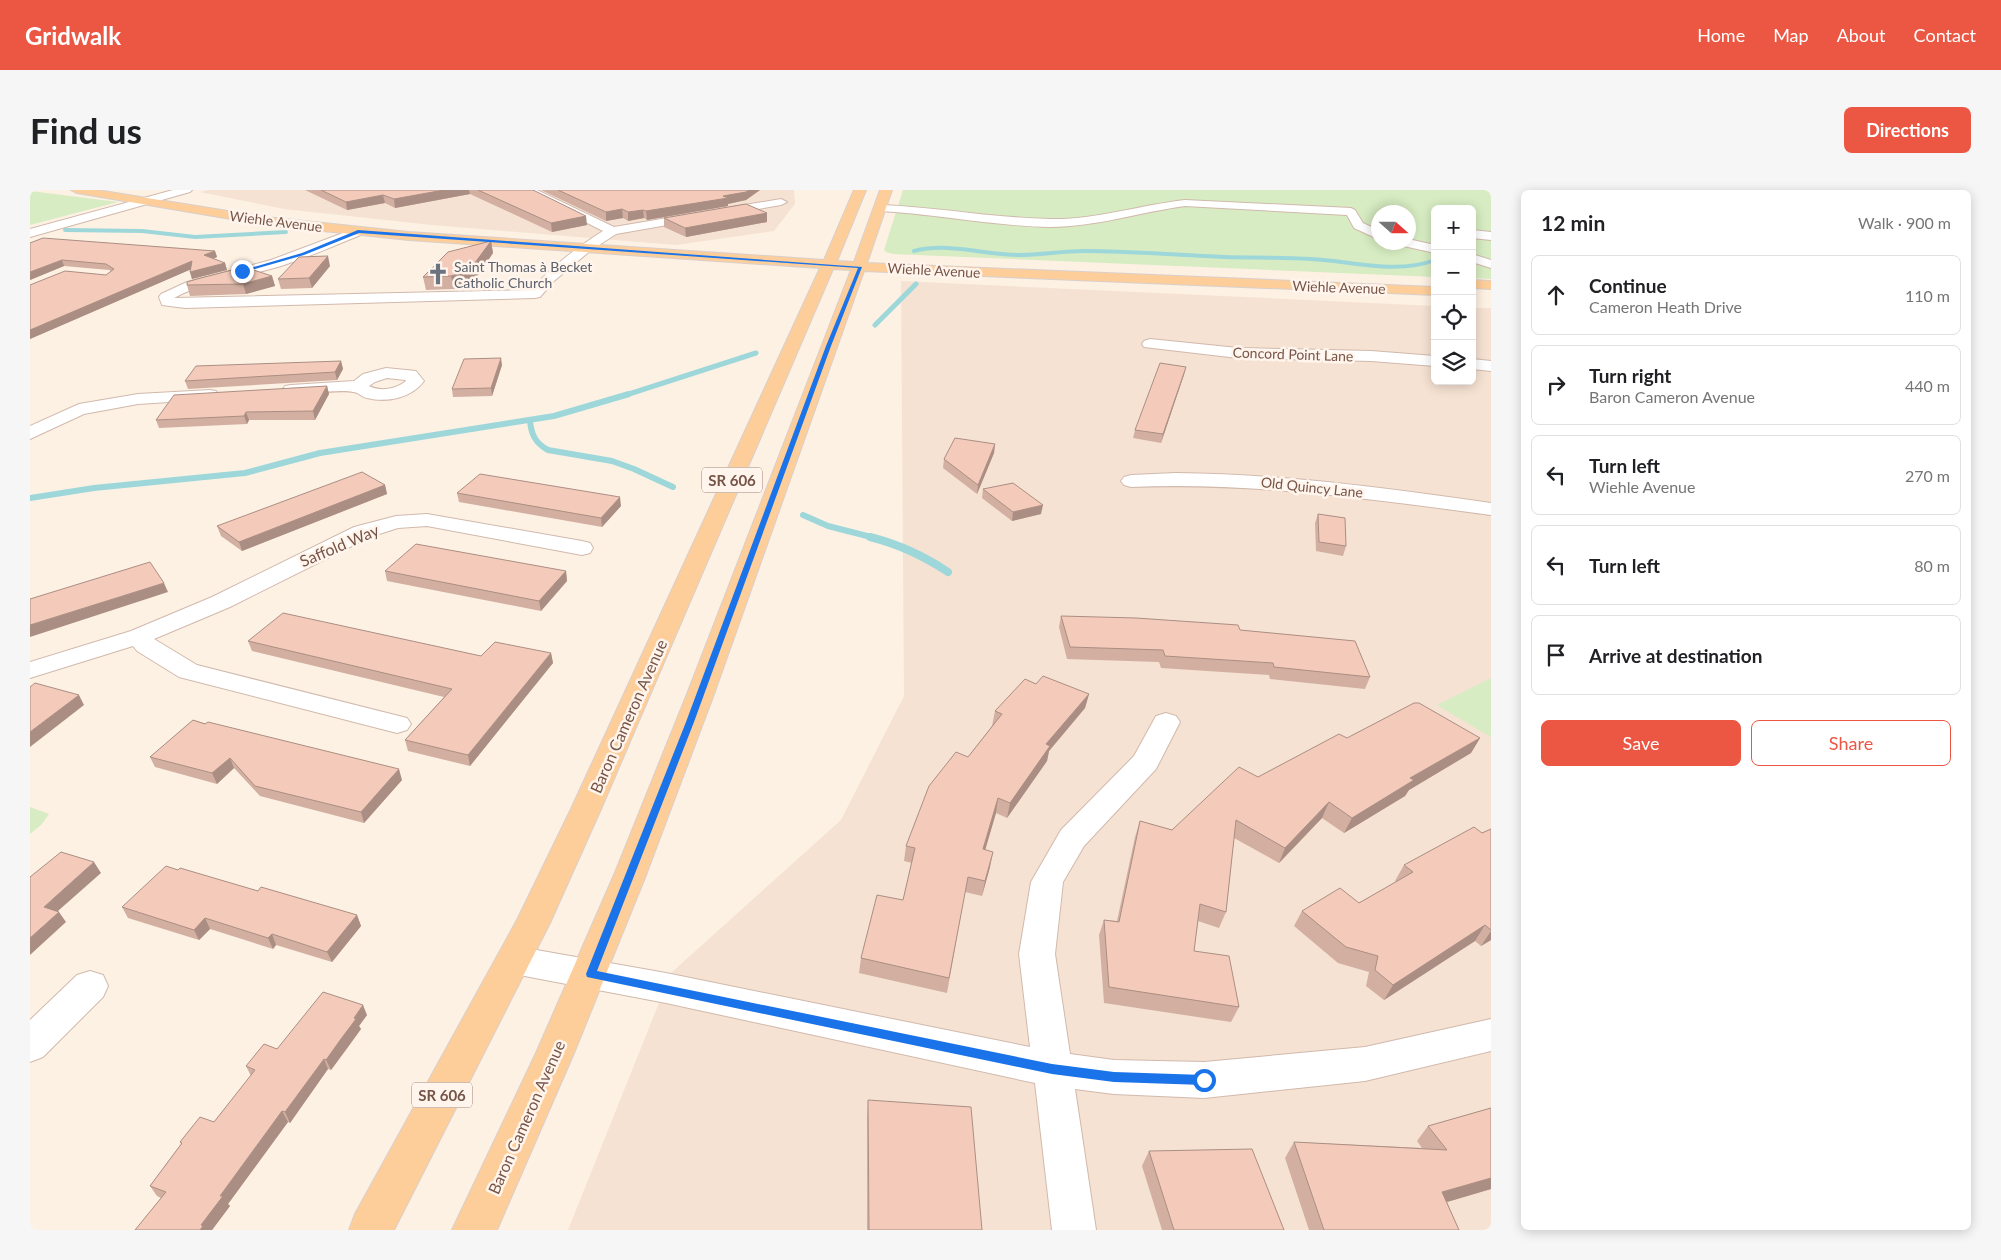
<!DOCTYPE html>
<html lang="en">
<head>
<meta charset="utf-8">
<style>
  :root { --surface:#fff; --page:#f6f6f6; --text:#202124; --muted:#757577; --line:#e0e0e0; --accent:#ec5744 }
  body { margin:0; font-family:Lato,sans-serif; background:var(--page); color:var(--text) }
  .controls { position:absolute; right:15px; top:15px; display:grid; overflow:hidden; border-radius:8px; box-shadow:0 2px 12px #0003 }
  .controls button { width:45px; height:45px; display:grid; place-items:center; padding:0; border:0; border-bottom:1px solid var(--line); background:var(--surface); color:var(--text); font:25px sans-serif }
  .compass { position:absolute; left:1341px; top:15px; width:45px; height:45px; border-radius:50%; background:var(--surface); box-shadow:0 2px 12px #0003; rotate:111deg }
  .stop { position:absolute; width:15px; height:15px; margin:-11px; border:4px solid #1a73e8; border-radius:50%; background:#fff }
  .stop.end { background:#1a73e8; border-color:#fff; box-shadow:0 1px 5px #0008 }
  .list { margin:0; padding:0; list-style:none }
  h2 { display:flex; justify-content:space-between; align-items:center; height:65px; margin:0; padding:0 20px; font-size:21px }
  h2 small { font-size:16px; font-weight:400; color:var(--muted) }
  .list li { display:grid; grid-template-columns:32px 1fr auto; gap:15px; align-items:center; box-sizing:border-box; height:80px; margin:0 10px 10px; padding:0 10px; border:1px solid var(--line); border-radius:8px }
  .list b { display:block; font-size:19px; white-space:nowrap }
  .list p { margin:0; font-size:16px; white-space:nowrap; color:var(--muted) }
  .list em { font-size:16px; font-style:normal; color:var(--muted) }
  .actions { display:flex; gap:10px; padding:15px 20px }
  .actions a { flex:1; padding:11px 0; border:1px solid var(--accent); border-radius:8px; text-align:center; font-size:18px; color:var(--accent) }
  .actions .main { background:var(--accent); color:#fff }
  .icon { flex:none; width:28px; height:28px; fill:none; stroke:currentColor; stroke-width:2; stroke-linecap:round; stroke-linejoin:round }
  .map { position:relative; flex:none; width:1461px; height:1040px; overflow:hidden; border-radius:8px }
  header { display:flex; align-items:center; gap:30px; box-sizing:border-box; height:70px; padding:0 25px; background:var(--accent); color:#fff }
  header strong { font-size:24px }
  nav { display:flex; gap:28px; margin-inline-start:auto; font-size:18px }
  .intro { display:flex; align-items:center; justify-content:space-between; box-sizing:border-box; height:120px; padding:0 30px }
  h1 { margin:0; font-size:35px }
  .button { padding:12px 22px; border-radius:8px; background:var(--accent); color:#fff; font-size:18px; font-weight:700 }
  main { display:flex; gap:30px; padding:0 30px }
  aside { flex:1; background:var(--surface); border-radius:8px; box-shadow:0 2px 12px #0003 }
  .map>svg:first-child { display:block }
  .residential { fill:#f5e2d2 }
  .green { fill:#d7ecc2; fill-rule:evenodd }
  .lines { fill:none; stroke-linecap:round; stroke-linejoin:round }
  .stream-far3 { stroke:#9ed7da; stroke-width:4 }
  .stream-far2 { stroke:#9ed7da; stroke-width:5 }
  .stream-far1 { stroke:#9ed7da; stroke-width:6 }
  .stream { stroke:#9ed7da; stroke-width:8 }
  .minor-casing { stroke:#d1b9ac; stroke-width:2 }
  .major-casing { stroke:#d9cfcc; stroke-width:2 }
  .minor { fill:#fff; fill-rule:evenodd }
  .major { fill:#fece9a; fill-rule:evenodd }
  .wall { fill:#d2afa1 }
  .shaded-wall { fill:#ab8e83 }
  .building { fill:#f4cbbb; stroke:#ab8e83 }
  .route { fill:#1a73e8 }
  .labels { text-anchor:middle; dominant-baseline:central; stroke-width:5; stroke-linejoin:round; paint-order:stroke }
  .far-street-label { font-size:14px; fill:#775448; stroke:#fff5ec }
  .far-worship-label { font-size:14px; fill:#5b616d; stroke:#fff5ec; text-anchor:start }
  .shield { fill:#fff5ec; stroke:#a08479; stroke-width:1 }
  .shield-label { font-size:15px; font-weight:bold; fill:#775448 }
  .street-label { font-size:16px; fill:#775448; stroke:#fff5ec }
</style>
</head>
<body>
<header>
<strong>Gridwalk</strong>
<nav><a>Home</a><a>Map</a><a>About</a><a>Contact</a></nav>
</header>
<div class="intro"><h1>Find us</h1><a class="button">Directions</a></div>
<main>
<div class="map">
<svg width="1461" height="1040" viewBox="0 0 1461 1040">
  <rect width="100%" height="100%" fill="#fdf1e4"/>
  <path class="residential" d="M178,0H764L765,14L744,41L646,55L402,35L254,19L170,2Z
    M871,91L1405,116V191H1442V118H1461V1040H538L641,783L811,630L874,506Z"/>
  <path class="green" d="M873,0H1461V89L1442,88V19H1405V87L863,64L856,62L854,60ZM1348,22H1378V52H1348Z
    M0,1L88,12L0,35Z
    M1461,488V547L1407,515Z
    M0,617L19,624L11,635L0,644Z"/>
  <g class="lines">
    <path class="stream-far3" d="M35,40L112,41L165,47L256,42
      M884,61C919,52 954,65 989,65C1011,65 1032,61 1054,61C1101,61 1147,65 1194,67C1223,68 1252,67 1281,69C1322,71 1366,85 1405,70"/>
    <path class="stream-far2" d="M845,135L886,94
      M596,205L726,163"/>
    <path class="stream-far1" d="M500,230C501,244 505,253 518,260L582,271L604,279L643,297
      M0,308L64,298L215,283L290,263L524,226L599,204
      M773,325L798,336L845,348"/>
    <path class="stream" d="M840,347C868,354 894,366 918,382"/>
    <g class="minor-casing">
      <path id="minor" d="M143,0H162L160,2L0,47V39Z
        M492,0H507L584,37L751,9L757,12L751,15L586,44L560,61L524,91L510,107L505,108L155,118L132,115L129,107L131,104L157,92L241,70L329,37L335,41L333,44C306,55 279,67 251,76C215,87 178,90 144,108L501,100C522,76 546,58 573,41Z
        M1155,10L1321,18L1325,20L1333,33L1348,40V49L1324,38L1317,25L1155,16C1110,22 1066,37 1020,37C963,36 907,24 850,21L844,18L850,15C907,17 963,28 1020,29C1066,30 1110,15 1155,10Z
        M1442,40L1461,42V50L1442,48Z
        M1378,49L1405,55V63L1369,55L1367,52H1378Z
        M1442,64L1461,70V78L1442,72Z
        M1120,149L1208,158L1341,161L1405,166V176L1341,171L1208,168L1114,157L1112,154L1114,151Z
        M1442,169L1461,171V181L1442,179Z
        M356,178L386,181L394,191C382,208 357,213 337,208C332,207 328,202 323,202C312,199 275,204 261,205L255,204L252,200L255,196L261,195L324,191L333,184ZM357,188L375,190L376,191C366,199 351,202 339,196L345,192Z
        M180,200L186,201L189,205L186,209L108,214L54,224L0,249V236L49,214L108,204Z
        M1146,283C1252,284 1356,298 1461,313V325C1341,309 1222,292 1101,297L1094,295L1091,291L1094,287L1101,285Z
        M397,324L552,351L560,353L563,358L560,363L552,365L397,336L368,338L340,347L200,417L124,449L167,475L377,528L381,534L377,540L367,543L149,487L107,461L103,456L0,488V472L101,441L182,407L324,337L366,326Z
        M1136,523L1146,526L1150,532L1126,579L1054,656L1033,692L1025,764L1040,864L1084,870L1174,872L1335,857L1461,829V861L1335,891L1174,908L1084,904L1045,899L1066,1040H1022L1005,893L636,813L484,784L471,780L466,770L471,760L484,756L636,783L1000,857L989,764L1001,692L1031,640L1104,566L1126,526Z
        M60,781L73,785L78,796L73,807L13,867L0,872V830L47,785Z"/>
    </g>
    <g class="major-casing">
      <path id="major" d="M41,0H67L236,27L379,42L794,70L824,0H836L807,71L824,72L850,0H862L837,73L1405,97V105L834,81L684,504L616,685L544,863L467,1040H422L506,863L584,685L657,504L821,80L803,79L571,619L520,733L364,1040H319L325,1024L487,730L541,619L790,78L379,50L236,35L47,3Z
        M1442,90L1461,91V99L1442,98Z"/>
    </g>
    <use href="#minor" class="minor"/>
    <use href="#major" class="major"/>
  </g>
  <path class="wall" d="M275,0H503L557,35L522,42L440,4L365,18L355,13L317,20Z
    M511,0H730L716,10L698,14V16L617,30L614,28L598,31L593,28L576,31Z
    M737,23V32L656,47L634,37V28Z
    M461,51L463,63L442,94L424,99L396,100L393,87Z
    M0,53L185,61L187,67L183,69L195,73L197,80L162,89L160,82L161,79L0,149V95L76,85L81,81L79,80L34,76L0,90Z
    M300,76L282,98L251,99L248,89Z
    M242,86L245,96L216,104L160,106L157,95Z
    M311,171L313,179L307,190L158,199L155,191Z
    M472,175L462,206L423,207L422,199Z
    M1156,177L1131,253L1103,248L1105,240Z
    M297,196L299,204L285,230H219L217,234L129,238L126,230Z
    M965,254L964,263L947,304L913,278L914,269Z
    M355,295L357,304L212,361L191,346L187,336Z
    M953,299L1011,324L982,331L952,308Z
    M427,303L591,316L572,337L429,312Z
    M1288,324L1316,356L1313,366L1286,361L1285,333Z
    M355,381H536L537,391L511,421L357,391Z
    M1031,426L1210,440L1340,487L1335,499L1240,489L1239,485L1131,478L1129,472L1037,469L1029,437Z
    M218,451L451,466L521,463L523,473L440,576L378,561L375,550L414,507L222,461Z
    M1006,494L1059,504L1055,518L1019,561L1017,571L977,628L966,623L955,660L960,677L952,706L935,702L917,803L829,783L831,768L873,710L882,673L874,671L876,656L938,567L962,536L965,521Z
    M163,530L372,590L334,633L230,606L204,578L187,594L125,577L120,567Z
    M1317,548H1450L1441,563L1379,600L1375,606L1314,643L1292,628L1249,673L1204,648L1196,722L1189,738L1168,731L1164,761L1209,817L1201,832L1074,813L1069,745L1074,730L1087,731L1105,647L1110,631L1142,640L1228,587Z
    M1461,639V750L1451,756L1445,751L1354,810L1336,796L1339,782L1308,773L1264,736L1272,721L1329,713L1366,692L1365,691L1374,675Z
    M148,680L228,701L327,725L331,736L302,772L246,755L243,759L180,739L169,750L98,728L92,717Z
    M337,825L329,836L331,839L316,860L301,880L298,879L260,933L258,932L198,1014L200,1016L182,1040H105L131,1008L127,1006L120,996L151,954L150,952L184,932L221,886L216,876L247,859Z
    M838,910L952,1040H837V926Z
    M1461,918V999L1417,1012L1429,1040H1279L1255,968L1264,952L1392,958L1387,951L1398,936Z
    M1119,961L1254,1040H1132L1112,976Z"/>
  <path class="shaded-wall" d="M414,0H439L440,4L365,18L364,9Z
    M719,0H730L716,10L698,14V16L617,30L616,21L693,6Z
    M353,5L355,13L317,20L316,12Z
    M592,19L593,28L576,31V22Z
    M613,20L614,28L598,31V22Z
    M737,23V32L656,47L655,38Z
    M556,26L557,35L522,42L521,33Z
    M461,51L463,63L442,94L424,99L421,86Z
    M185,61L187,67L176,72L174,65Z
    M298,66L300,76L282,98L279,88Z
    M32,70L34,76L0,90V82Z
    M162,71L164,78L0,149V140Z
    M195,73L197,80L162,89L160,82Z
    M242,86L245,96L216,104L213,94Z
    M471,168L472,175L462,206L461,198Z
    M311,171L313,179L307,190L305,182Z
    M1156,177L1154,185L1131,253L1133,244Z
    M297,196L299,204L285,230L283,221Z
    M216,222L219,230L217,234L214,226Z
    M965,254L964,263L947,304L948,295Z
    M355,295L357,304L212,361L209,352Z
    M590,307L591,316L572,337L571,328Z
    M1013,315L1011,324L982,331L983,322Z
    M536,381L537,391L511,421L509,411Z
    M134,393L138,402L0,447V435Z
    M521,463L523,473L440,576L438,565Z
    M1059,504L1055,518L1019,561L1017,571L977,628L980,613L1016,554Z
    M49,505L54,515L0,557V542Z
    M1450,548L1441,563L1379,600L1375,606L1314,643L1322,628L1380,588Z
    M200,568L204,578L187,594L182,583Z
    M369,579L372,590L334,633L331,622Z
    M968,608L966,623L951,674L953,659Z
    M1299,612L1292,628L1249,673L1255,658Z
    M963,662L960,677L952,706L955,691Z
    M64,672L71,683L20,728L14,717Z
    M29,722L36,732L0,765V748Z
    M327,725L331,736L302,772L297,762Z
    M175,728L180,739L169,750L164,740Z
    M1455,735L1445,751L1354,810L1363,795Z
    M1461,741V750L1451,756Z
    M242,744L246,755L243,759L238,748Z
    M333,815L337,825L329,836L331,839L301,880L296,870L324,828Z
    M294,869L298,879L260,933L255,922Z
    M252,921L258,932L198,1014L200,1016L182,1040H170L171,1035L190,1006Z
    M1461,988V999L1400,1017L1412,1002Z"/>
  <path class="building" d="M291,0H414L364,9L353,5L316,12Z
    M448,0H503L556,26L521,33Z
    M528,0H719L716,2L693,6L698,8L616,21L613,20L598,22L592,19L576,22Z
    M716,14L737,23L655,38L634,28Z
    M13,48L185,61L174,65L195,73L160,82L162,71L0,140V95L35,81L76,85L84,79L76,74L32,70L0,82V53Z
    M461,51L439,81L421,86L393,87L418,62Z
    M298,66L279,88L248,89L269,67Z
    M214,77L242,86L213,94L157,95V92L167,89Z
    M471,168L461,198L422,199L434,169Z
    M311,171L305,182L155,191L166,176Z
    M1130,173L1156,177L1133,244L1105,240Z
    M297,196L283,221L216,222L214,226L126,230L144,205Z
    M925,248L965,254L948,295L914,269Z
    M332,282L355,295L209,352L187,336Z
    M450,284L590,307L571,328L427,303Z
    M983,293L1013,315L983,322L953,299Z
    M1288,324L1315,328L1316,356L1289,352Z
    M386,354L536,381L509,411L355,381Z
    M120,372L134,393L0,435V409Z
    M253,423L451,466L465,452L521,463L438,565L375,550L422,499L218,451Z
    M1031,426L1106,428L1208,435L1210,440L1325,451L1340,487L1244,477L1243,473L1135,466L1133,460L1040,457Z
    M1013,486L1059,504L1016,554L1020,556L980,613L968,608L953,659L963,662L955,691L938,687L919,788L831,768L847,705L873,710L885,658L876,656L899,596L926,562L938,567L972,524L965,521L995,489L1006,494Z
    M5,493L49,505L0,542V497Z
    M1384,513H1389L1450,548L1380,588L1384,590L1322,628L1299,612L1255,658L1206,630L1196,722L1170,714L1164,761L1199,766L1209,817L1079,797L1074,730L1089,732L1110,631L1142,640L1209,577L1228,587L1309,544L1317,548Z
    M163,530L175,534L178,532L369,579L331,622L225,596L200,568L182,583L120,567Z
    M1444,637L1452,643L1461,639V740L1455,735L1363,795L1345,780L1348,766L1316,757L1272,721L1310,698L1329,713L1383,682L1374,675Z
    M31,662L64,672L14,717L29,722L0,748V687Z
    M136,676L148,680L150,678L228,701L231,697L327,725L297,762L242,744L238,748L175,728L164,740L92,717Z
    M293,802L333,815L324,828L326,829L311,849L296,870L294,869L255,922L252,921L190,1006H193L171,1035L173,1036L170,1040H105L136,1002L120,996L152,953L150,952L170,927L184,932L225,880L216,876L234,854L247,859Z
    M838,910L941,917L952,1040H839Z
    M1461,918V988L1412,1002L1429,1040H1294L1264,952L1417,960L1398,936Z
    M1222,959L1254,1040H1144L1119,961Z"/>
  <path class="route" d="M328,40L832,77L801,156L664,532L567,781L1022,874L1084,882L1174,885L1178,886L1180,890L1178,894L1174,895L1084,892L1022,884L557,787L556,784L656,532L796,156L828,78L329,43L274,65L214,82L210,81L272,63Z"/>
  <defs>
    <g id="church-bare" transform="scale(1.725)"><path d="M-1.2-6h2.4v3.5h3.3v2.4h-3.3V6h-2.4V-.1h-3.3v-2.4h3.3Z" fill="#6b7280" stroke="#fff5ec" stroke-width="2.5" paint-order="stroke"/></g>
  </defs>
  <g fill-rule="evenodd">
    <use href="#church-bare" x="408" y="84"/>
  </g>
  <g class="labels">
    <g class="far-street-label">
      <text transform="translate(246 31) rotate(7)">Wiehle Avenue</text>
      <text transform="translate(904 80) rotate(3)">Wiehle Avenue</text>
      <text transform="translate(1309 97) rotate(2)">Wiehle Avenue</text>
      <text transform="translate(1263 164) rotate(2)">Concord Point Lane</text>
      <text transform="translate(1282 297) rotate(6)">Old Quincy Lane</text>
    </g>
    <g class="far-worship-label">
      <text x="424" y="76">Saint Thomas à Becket<tspan x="424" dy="16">Catholic Church</tspan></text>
    </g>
    <g class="shield">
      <rect x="672" y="277.5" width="60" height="25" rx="4"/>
      <rect x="382" y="892.5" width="60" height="25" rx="4"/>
    </g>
    <g class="shield-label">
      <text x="702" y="290">SR 606</text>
      <text x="412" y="905">SR 606</text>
    </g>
    <g class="street-label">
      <text transform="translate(309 355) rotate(-23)">Saffold Way</text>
      <text transform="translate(598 526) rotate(-66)">Baron Cameron Avenue</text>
      <text transform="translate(496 927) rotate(-66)">Baron Cameron Avenue</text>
    </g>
  </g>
</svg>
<div class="controls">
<button>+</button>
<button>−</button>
<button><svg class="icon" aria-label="locate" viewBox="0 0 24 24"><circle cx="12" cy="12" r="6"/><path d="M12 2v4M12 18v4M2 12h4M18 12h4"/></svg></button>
<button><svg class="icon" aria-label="layers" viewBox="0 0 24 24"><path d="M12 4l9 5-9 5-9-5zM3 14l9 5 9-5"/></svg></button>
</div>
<svg class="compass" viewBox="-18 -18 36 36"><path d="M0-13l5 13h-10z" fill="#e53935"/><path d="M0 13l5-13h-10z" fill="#757577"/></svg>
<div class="stop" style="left:1174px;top:890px"></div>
<div class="stop end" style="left:212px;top:81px"></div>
</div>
<aside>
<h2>12 min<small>Walk · 900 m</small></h2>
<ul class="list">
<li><svg class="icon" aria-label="ahead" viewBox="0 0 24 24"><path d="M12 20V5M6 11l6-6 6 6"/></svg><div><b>Continue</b><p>Cameron Heath Drive</p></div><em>110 m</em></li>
<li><svg class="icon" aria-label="right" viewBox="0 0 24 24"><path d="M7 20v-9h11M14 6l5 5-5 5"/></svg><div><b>Turn right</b><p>Baron Cameron Avenue</p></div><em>440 m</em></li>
<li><svg class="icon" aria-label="left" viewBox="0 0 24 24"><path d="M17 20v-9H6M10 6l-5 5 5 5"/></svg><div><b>Turn left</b><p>Wiehle Avenue</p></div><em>270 m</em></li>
<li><svg class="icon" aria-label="left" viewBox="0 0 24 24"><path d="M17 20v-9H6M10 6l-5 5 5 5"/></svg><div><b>Turn left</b></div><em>80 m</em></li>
<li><svg class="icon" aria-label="arrive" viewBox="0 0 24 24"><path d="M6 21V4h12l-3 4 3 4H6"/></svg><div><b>Arrive at destination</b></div></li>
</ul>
<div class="actions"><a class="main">Save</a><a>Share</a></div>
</aside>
</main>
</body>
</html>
